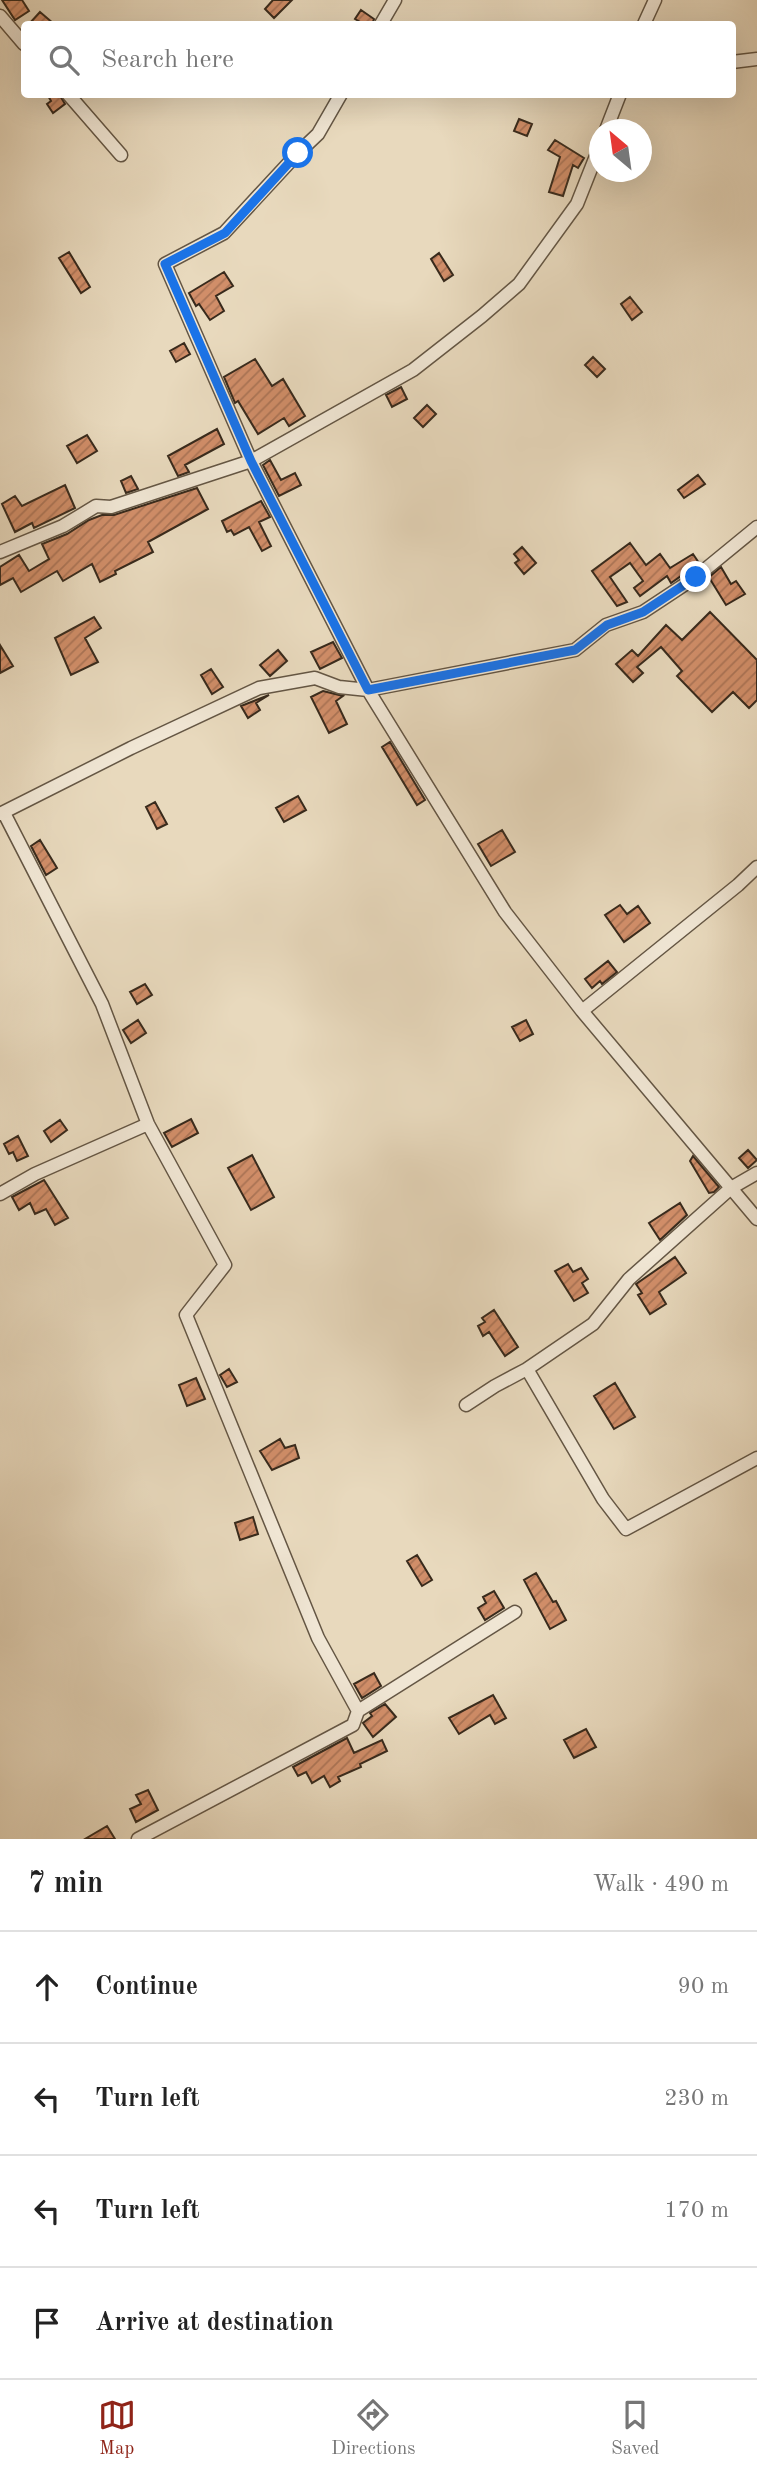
<!DOCTYPE html>
<html lang="en">
<head>
<meta charset="utf-8">
<style>
  :root { --surface:#fff; --page:#f6f6f6; --text:#222; --muted:#767676; --line:#e0e0e0; --accent:#8f2418 }
  body { margin:0; font-family:"Old Standard TT",serif; background:var(--page); color:var(--text) }
  .compass { position:absolute; left:589px; top:119px; width:63px; height:63px; border-radius:50%; background:var(--surface); box-shadow:0 7px 28px #0002; rotate:331deg }
  .stop { position:absolute; width:21px; height:21px; margin:-16px; border:5px solid #1a73e8; border-radius:50%; background:#fff }
  .stop.end { background:#1a73e8; border-color:#fff; box-shadow:0 2px 7px #0008 }
  .list { margin:0; padding:0; list-style:none }
  h2 { display:flex; justify-content:space-between; align-items:center; height:91px; margin:0; padding:0 28px; font-size:30px }
  h2 small { font-size:23px; font-weight:400; color:var(--muted) }
  .list li { display:grid; grid-template-columns:46px 1fr auto; gap:21px; align-items:center; box-sizing:border-box; height:112px; padding:0 28px; border-top:2px solid var(--line) }
  .list b { display:block; font-size:26px; white-space:nowrap }
  .list em { font-size:23px; font-style:normal; color:var(--muted) }
  .icon { flex:none; width:38px; height:38px; fill:none; stroke:currentColor; stroke-width:2; stroke-linecap:round; stroke-linejoin:round }
  .map { position:relative; flex:none; width:757px; height:1839px; overflow:hidden }
  .search { position:absolute; background:var(--surface); box-shadow:0 7px 28px #0002; left:21px; right:21px; top:21px; height:77px; display:flex; align-items:center; gap:18px; box-sizing:border-box; padding:0 24px; border-radius:7px; color:var(--muted); font-size:26px }
  .sheet { height:539px; background:var(--surface) }
  nav { display:flex; justify-content:space-around; align-items:center; box-sizing:border-box; height:98px; border-top:2px solid var(--line); background:var(--surface); font-size:19px; color:var(--muted) }
  nav a { display:grid; justify-items:center; gap:4px }
  nav .on { color:var(--accent) }
  .map>svg:first-child { display:block }
  .building { fill:url(#building-hatch); stroke:#382a1c; stroke-width:2 }
  .lines { fill:none; stroke-linecap:round; stroke-linejoin:round }
  .street-casing { stroke:#645644; stroke-width:15 }
  .street { stroke:#f0e6d4; stroke-width:12 }
  .route { stroke:#1a73e8; stroke-width:9 }
</style>
</head>
<body>
<div class="map">
<svg width="757" height="1839" viewBox="0 0 757 1839">
  <defs>
    <pattern id="building-hatch" width="6" height="6" patternUnits="userSpaceOnUse" patternTransform="scale(1.75)"><rect width="6" height="6" fill="#d18e69"/><path d="M-1 1l2-2M0 6l6-6M5 7l2-2" fill="none" stroke="#ab7456"/></pattern>
  </defs>
  <rect width="100%" height="100%" fill="#e8d9bd"/>
  <filter id="stains"><feTurbulence type="fractalNoise" baseFrequency=".00286" numOctaves="4"/><feColorMatrix values="0 0 0 0 .2 0 0 0 0 .09 0 0 0 0 .02 0 0 0 .5 -.17"/></filter>
  <radialGradient id="worn" r=".72"><stop offset=".6" stop-color="#630" stop-opacity="0"/><stop offset="1" stop-color="#630" stop-opacity=".3"/></radialGradient>
  <path class="building" d="M2,0H22L29,11L15,20Z
    M273,0H292L274,18L265,9Z
    M361,10L374,19L372,24H364L355,19Z
    M40,12L54,24H29Z
    M47,94H59L65,104L53,113L47,104L51,101Z
    M519,119L532,124L527,136L514,131Z
    M555,140L584,158L578,168L573,165L563,196L549,192L560,157L548,150Z
    M69,252L90,287L81,293L59,258Z
    M439,253L453,275L444,281L431,259Z
    M224,272L233,286L216,296L224,311L210,320L199,304L196,306L189,293Z
    M630,297L642,312L632,320L621,304Z
    M184,343L190,354L176,362L170,351Z
    M593,357L605,369L597,377L585,365Z
    M255,359L272,386L283,379L305,416L289,426L284,418L258,434L238,401L235,403L224,377Z
    M401,387L407,399L392,407L386,395Z
    M427,405L436,414L423,427L414,418Z
    M217,429L224,444L185,465L189,472L178,476L168,456Z
    M87,435L97,451L77,463L67,446Z
    M270,460L281,480L295,473L301,485L279,496L263,465Z
    M698,475L705,484L684,498L678,490Z
    M131,476L138,489L126,493L121,481Z
    M65,485L75,508L34,528L32,523L15,532L2,504L15,496L22,506Z
    M197,488L208,509L148,542L153,552L115,571L116,574L100,582L92,564L63,581L57,571L21,592L13,578L0,585V567L19,555L29,571L49,559L42,544L67,534L89,520L102,515H114Z
    M261,501L270,517L259,522L271,546L262,551L249,527L234,535L231,530L227,532L222,521Z
    M630,543L646,565L660,554L670,568L693,554L699,563L671,583L667,576L640,596L634,588L643,581L630,563L610,577L627,602L617,606L592,571Z
    M522,547L536,563L524,574L515,563L519,560L514,554Z
    M721,567L731,584L736,581L745,594L726,605L710,579L701,584Z
    M710,612L757,660V700L749,708L733,692L712,712L677,676L682,671L661,647L637,667L643,673L633,682L616,664L632,650L638,656L666,625L682,640Z
    M94,617L101,628L85,638L98,662L71,675L55,638Z
    M333,642L342,658L320,669L311,652Z
    M0,645L13,666L0,673Z
    M278,650L287,661L270,676L260,665Z
    M211,669L223,687L212,694L201,675Z
    M323,691L343,696L336,701L347,724L329,733L311,697Z
    M269,695L256,703L260,710L248,718L241,706Z
    M390,742L425,800L417,805L382,747Z
    M298,796L306,810L284,822L276,808Z
    M155,802L167,824L157,829L146,807Z
    M502,830L515,852L491,866L478,844Z
    M40,840L57,868L46,875L31,846Z
    M620,905L627,914L638,906L650,923L624,942L605,915Z
    M608,961L617,972L602,984L600,981L592,988L585,979Z
    M145,984L152,995L137,1004L130,992Z
    M138,1020L146,1033L131,1043L123,1030Z
    M526,1020L533,1034L520,1041L512,1027Z
    M191,1119L198,1133L172,1147L164,1133Z
    M60,1120L67,1130L51,1142L44,1131Z
    M18,1136L28,1156L17,1161L13,1152L9,1154L4,1144Z
    M748,1150L757,1160L748,1168L739,1158Z
    M252,1155L274,1197L251,1210L228,1168Z
    M693,1156L719,1187L714,1192L709,1193L690,1161Z
    M44,1180L68,1218L55,1225L46,1209L35,1214L30,1203L19,1210L12,1197Z
    M680,1203L687,1215L660,1240L649,1223Z
    M675,1257L686,1273L659,1292L666,1304L650,1314L638,1295L642,1293L636,1284Z
    M568,1264L573,1272L581,1268L588,1279L582,1283L588,1293L574,1301L555,1271Z
    M494,1310L518,1347L505,1356L489,1332L483,1336L478,1326L485,1322L482,1318Z
    M229,1369L237,1382L227,1387L220,1375Z
    M196,1378L205,1399L187,1406L179,1385Z
    M615,1383L635,1417L614,1429L594,1396Z
    M280,1439L285,1448L295,1445L299,1458L272,1470L260,1451Z
    M253,1517L258,1534L240,1540L235,1523Z
    M417,1555L432,1580L422,1586L407,1561Z
    M536,1573L553,1602L556,1601L566,1620L550,1629L524,1580Z
    M494,1591L504,1608L485,1620L478,1608L486,1603L483,1597Z
    M374,1673L381,1686L362,1698L354,1684Z
    M493,1695L506,1718L495,1724L490,1715L459,1734L449,1718Z
    M385,1704L396,1717L373,1737L363,1723L372,1716L370,1713Z
    M586,1729L596,1747L574,1758L564,1740Z
    M347,1738L354,1753L382,1740L387,1751L360,1764L361,1767L338,1777L340,1781L330,1787L324,1776L312,1783L306,1772L298,1776L293,1767Z
    M148,1790L158,1810L136,1822L130,1809L141,1804L136,1795Z
    M107,1826L115,1839H85Z"/>
  <g class="lines">
    <g class="street-casing">
      <path id="street" d="M0,16L24,44
        M381,24L395,0
        M644,24L655,0
        M732,62L757,59
        M68,94L121,155
        M341,94L318,134L298,153L224,233L165,264L251,461L368,690L505,912L582,1011L757,1219
        M606,130L620,94
        M0,552L63,526L96,506L111,507L251,461L413,370L482,316L519,284L577,204L600,146
        M4,813L102,1004L148,1124L225,1265L186,1315L318,1638L358,1711
        M0,814L131,748L259,688L315,678L339,687L368,690L575,650L606,625L643,612L696,577L757,527
        M582,1011L738,885L757,867
        M757,1173L731,1188L629,1279L593,1324L527,1369L603,1499L626,1529L757,1458
        M0,1194L35,1174L148,1124
        M466,1405L495,1386L527,1369
        M138,1839L353,1725L358,1711L515,1612"/>
    </g>
    <use href="#street" class="street"/>
  </g>
  <g class="lines">
    <path class="route" d="M298,153L225,233L165,264L251,461L368,690L575,650L607,625L643,612L696,577"/>
  </g>
  <rect width="100%" height="100%" filter="url(#stains)"/>
  <rect width="100%" height="100%" fill="url(#worn)"/>
</svg>
<svg class="compass" viewBox="-18 -18 36 36"><path d="M0-13l5 13h-10z" fill="#e53935"/><path d="M0 13l5-13h-10z" fill="#767676"/></svg>
<div class="stop" style="left:298px;top:153px"></div>
<div class="stop end" style="left:696px;top:577px"></div>
<div class="search"><svg class="icon" aria-label="search" viewBox="0 0 24 24"><circle cx="10" cy="10" r="6"/><path d="M15 15l6 6"/></svg>Search here</div>
</div>
<section class="sheet">
<h2>7 min<small>Walk · 490 m</small></h2>
<ul class="list">
<li><svg class="icon" aria-label="ahead" viewBox="0 0 24 24"><path d="M12 20V5M6 11l6-6 6 6"/></svg><div><b>Continue</b></div><em>90 m</em></li>
<li><svg class="icon" aria-label="left" viewBox="0 0 24 24"><path d="M17 20v-9H6M10 6l-5 5 5 5"/></svg><div><b>Turn left</b></div><em>230 m</em></li>
<li><svg class="icon" aria-label="left" viewBox="0 0 24 24"><path d="M17 20v-9H6M10 6l-5 5 5 5"/></svg><div><b>Turn left</b></div><em>170 m</em></li>
<li><svg class="icon" aria-label="arrive" viewBox="0 0 24 24"><path d="M6 21V4h12l-3 4 3 4H6"/></svg><div><b>Arrive at destination</b></div></li>
</ul>
</section>
<nav>
<a class="on"><svg class="icon" aria-label="map" viewBox="0 0 24 24"><path d="M3 6l6-2 6 2 6-2v14l-6 2-6-2-6 2zM9 4v14M15 6v14"/></svg>Map</a>
<a><svg class="icon" aria-label="directions" viewBox="0 0 24 24"><path d="M12 3l9 9-9 9-9-9zM9 14v-3h6M13 9l2 2-2 2"/></svg>Directions</a>
<a><svg class="icon" aria-label="saved" viewBox="0 0 24 24"><path d="M7 4h10v16l-5-4-5 4z"/></svg>Saved</a>
</nav>
</body>
</html>
